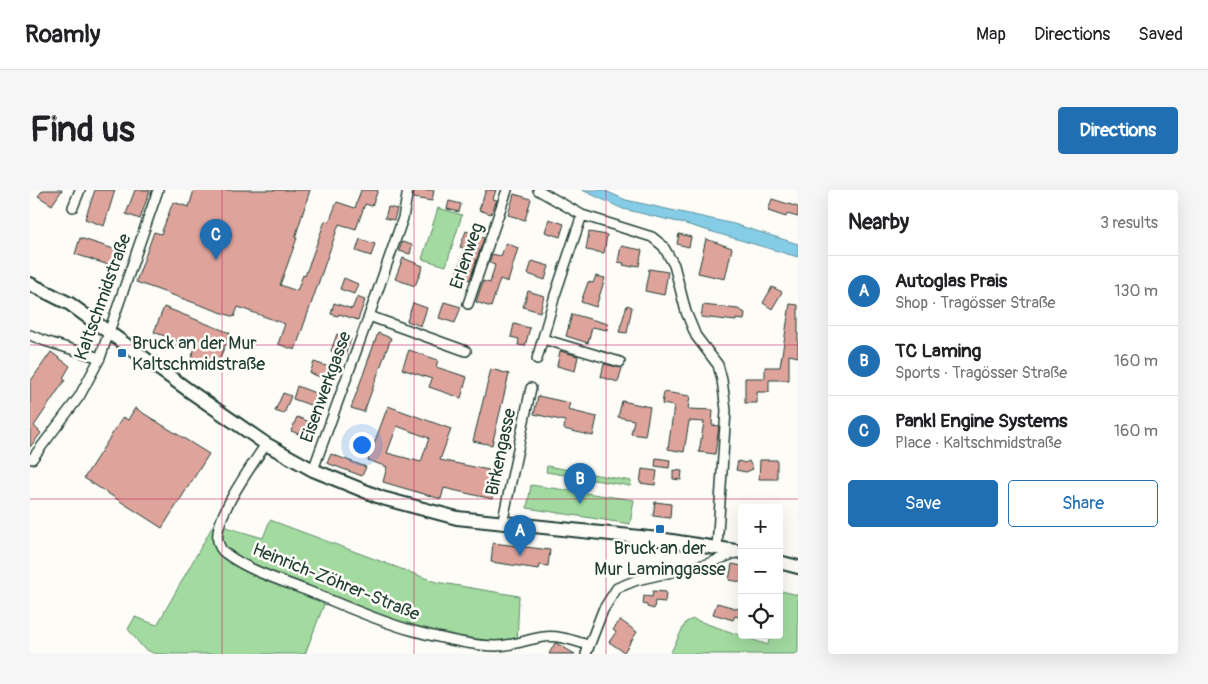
<!DOCTYPE html>
<html lang="en">
<head>
<meta charset="utf-8">
<style>
  :root { --surface:#fff; --page:#f6f6f6; --text:#202124; --muted:#757577; --line:#e0e0e0; --accent:#1f6fb2 }
  body { margin:0; font-family:Pangolin,sans-serif; background:var(--page); color:var(--text) }
  .controls { position:absolute; right:15px; bottom:15px; display:grid; overflow:hidden; border-radius:5px; box-shadow:0 5px 20px #0002 }
  .controls button { width:45px; height:45px; display:grid; place-items:center; padding:0; border:0; border-bottom:1px solid var(--line); background:var(--surface); color:var(--text); font:25px sans-serif }
  .you { position:absolute; left:331px; top:254px; width:18px; height:18px; margin:-12px; border:4px solid #fff; border-radius:50%; background:#1a73e8; box-shadow:0 0 0 8px #1a73e833 }
  .badge { display:grid; place-items:center; width:32px; height:32px; border-radius:50%; background:var(--accent); color:#fff; font-size:16px; font-weight:700 }
  .pin { position:absolute; translate:-50% -41px; filter:drop-shadow(0 1px 2px #0008) }
  .pin::after { content:''; position:absolute; top:26px; width:18px; height:15px; background:inherit; clip-path:polygon(0 0,100% 0,50% 100%) }
  .list { margin:0; padding:0; list-style:none }
  h2 { display:flex; justify-content:space-between; align-items:center; height:65px; margin:0; padding:0 20px; font-size:21px }
  h2 small { font-size:16px; font-weight:400; color:var(--muted) }
  .list li { display:grid; grid-template-columns:32px 1fr auto; gap:15px; align-items:center; box-sizing:border-box; height:70px; padding:0 20px; border-top:1px solid var(--line) }
  .list b { display:block; font-size:19px; white-space:nowrap }
  .list p { margin:0; font-size:16px; white-space:nowrap; color:var(--muted) }
  .list em { font-size:16px; font-style:normal; color:var(--muted) }
  .actions { display:flex; gap:10px; padding:15px 20px }
  .actions a { flex:1; padding:11px 0; border:1px solid var(--accent); border-radius:5px; text-align:center; font-size:18px; color:var(--accent) }
  .actions .main { background:var(--accent); color:#fff }
  .icon { flex:none; width:28px; height:28px; fill:none; stroke:currentColor; stroke-width:2; stroke-linecap:round; stroke-linejoin:round }
  .map { position:relative; flex:none; width:768px; height:464px; overflow:hidden; border-radius:5px }
  header { display:flex; align-items:center; gap:30px; box-sizing:border-box; height:70px; padding:0 25px; background:var(--surface); border-bottom:1px solid var(--line) }
  header strong { font-size:24px }
  nav { display:flex; gap:28px; margin-inline-start:auto; font-size:18px }
  .intro { display:flex; align-items:center; justify-content:space-between; box-sizing:border-box; height:120px; padding:0 30px }
  h1 { margin:0; font-size:35px }
  .button { padding:12px 22px; border-radius:5px; background:var(--accent); color:#fff; font-size:18px; font-weight:700 }
  main { display:flex; gap:30px; padding:0 30px }
  aside { flex:1; background:var(--surface); border-radius:5px; box-shadow:0 5px 20px #0002 }
  .map>svg:first-child { display:block }
  .green { fill:#a2da9f; stroke:#608c6a }
  .water { fill:#85cce6; stroke:#5c939f }
  .building { fill:#dea49c; stroke:#1f3d34; fill-rule:evenodd }
  .lines { fill:none; stroke-linecap:round; stroke-linejoin:round }
  .street-casing { stroke:#1f3d34; stroke-width:12 }
  .secondary-casing { stroke:#1f3d34; stroke-width:16 }
  .street { stroke:#fdfcf7; stroke-width:9 }
  .secondary { stroke:#fdfcf7; stroke-width:12 }
  .grid { fill:none; stroke:#c2185b; stroke-width:1; stroke-opacity:0.55 }
  .poi-dot { fill:#1f6fb2; stroke:#fdfcf7; stroke-width:2 }
  .labels { text-anchor:middle; dominant-baseline:central; stroke-width:5; stroke-linejoin:round; paint-order:stroke }
  .street-label { font-size:18px; fill:#1f3d34; stroke:#fdfcf7 }
  .poi-label { font-size:18px; fill:#1f3d34; stroke:#fdfcf7; text-anchor:start }
</style>
</head>
<body>
<header>
<strong>Roamly</strong>
<nav><a>Map</a><a>Directions</a><a>Saved</a></nav>
</header>
<div class="intro"><h1>Find us</h1><a class="button">Directions</a></div>
<main>
<div class="map">
<svg width="768" height="464" viewBox="0 0 768 464">
  <rect width="100%" height="100%" fill="#fdfcf7"/>
  <filter id="ink" filterUnits="userSpaceOnUse"><feTurbulence type="fractalNoise" baseFrequency=".02" numOctaves="2"/><feDisplacementMap in="SourceGraphic" scale="10" xChannelSelector="R" yChannelSelector="G"/><feConvolveMatrix kernelMatrix="1 2 1 2 8 2 1 2 1" color-interpolation-filters="sRGB"/></filter>
  <g filter="url(#ink)">
    <path class="green" d="M408,18L432,25L416,76L392,69Z
      M517,276L601,291L600,296L516,282Z
      M501,295L604,310L600,334L497,318Z
      M240,330L406,392L489,406L487,456L457,459L295,412L275,464H125L113,458L98,439L105,427L127,435L185,332L192,336L233,348Z
      M751,401L768,405V464H640L656,432L663,429L738,455L740,445H749V406Z"/>
    <path class="water" d="M552,0H573L596,10L704,34L768,54V67L652,33L593,19Z"/>
    <path class="building" d="M13,0H32L22,15L8,6Z
      M65,0H85L74,36L55,29Z
      M105,0H120L110,29L96,24Z
      M164,0H280L265,48H267L250,95L267,101L273,85L275,86L295,31L299,32L307,12L325,18L331,0H348L342,16L335,14L326,39L309,34L265,160L248,154L255,134L208,117L204,127L106,92L124,42L131,44L143,12L159,17Z
      M384,0H404L402,11L383,8Z
      M456,0H466L463,9L467,10L461,24L449,20Z
      M484,4L501,9L495,30L478,25Z
      M742,9L768,17V27L757,24L756,27L738,21Z
      M419,11L431,14L429,22L417,19Z
      M358,17L367,19L364,30L355,28Z
      M519,29L534,34L530,47L515,42Z
      M436,41L454,48L440,90L426,85L435,59L430,57Z
      M559,42L577,45L574,63L556,60Z
      M649,44L661,47L659,57L647,54Z
      M50,48L93,62L88,78L45,64Z
      M330,49L345,54L341,66L326,61Z
      M676,49L702,58L695,89L668,83Z
      M372,52L382,55L380,64L369,61Z
      M476,53L488,58L478,92L470,89L461,117L446,112L453,91L460,93L465,75L459,73L462,64L471,66Z
      M591,56L612,60L609,76L603,75V77L593,75L594,73L588,72Z
      M373,68L393,76L385,96L365,89Z
      M502,71L519,76L515,90L498,84Z
      M619,79L638,82L634,105L615,101Z
      M566,86L575,88L566,117L551,112L558,92L563,93Z
      M314,88L328,94L324,104L310,99Z
      M742,97L752,102L742,119L733,113Z
      M498,101L514,106L510,122L493,117Z
      M327,107L335,110L328,130L309,124L308,126L301,124L304,113L322,119Z
      M414,112L431,117L425,133L409,128Z
      M383,113L397,118L391,136L377,131Z
      M760,114L768,115V167L759,165V190H739V202H727V213H715V188H735V177H750Z
      M597,115L602,117L597,143L589,142Z
      M673,115L708,119L715,123L714,130L706,129V131L671,127Z
      M134,117L200,143L184,183L159,174L165,158L124,142Z
      M542,124L578,134L577,140L562,137L558,153L536,146Z
      M484,134L500,138L495,156L488,155L489,149L481,147Z
      M348,143L361,148L334,222L321,218Z
      M307,144L321,149L315,166L301,161Z
      M379,160L408,170L406,177L437,187L431,208L399,197L402,189L372,179Z
      M530,161L548,166L545,181L527,176Z
      M21,162L40,176L33,188L35,190L4,236L11,243L0,257V192Z
      M284,172L302,178L297,190L280,183Z
      M574,174L592,178L588,192L571,187Z
      M461,179L479,184L462,255L443,251Z
      M267,196L288,204L283,216L263,209Z
      M634,202L660,206L658,219L683,220L682,235L689,236L685,264L669,262L674,232L659,231L654,262L638,259L644,216L632,214Z
      M253,203L261,206L254,224L245,221Z
      M508,206L540,213L538,220L567,227L563,246L534,239L535,231L504,224Z
      M592,211L620,217L615,246L601,244L604,230L588,227Z
      M358,216L421,239L410,270L468,282L462,309L414,298L411,309L353,292L357,277L338,270ZM367,236L399,248L391,272L357,263Z
      M105,218L179,264L132,338L54,288L93,227L98,230Z
      M267,227L282,233L277,247L261,241Z
      M301,264L336,277L332,286L297,273Z
      M626,268L640,270L639,278L625,276Z
      M730,270H747V289H729Z
      M708,271L715,273L719,271L723,279L716,282L706,280Z
      M612,279L627,281L625,295L610,293Z
      M643,280L652,281L651,290L643,289Z
      M625,312L641,314L640,328L623,326Z
      M463,353L520,360L518,376L510,375L509,379L461,372Z
      M702,374L712,376V392L699,390Z
      M623,401L636,402L635,412L625,411L624,419L617,417V415L613,414L614,406L622,407Z
      M687,413L712,420V428L705,426L703,430L683,424Z
      M590,430L607,442L594,462L579,452L586,442L583,440Z
      M525,453H526L545,464H519Z"/>
    <g class="lines">
      <g class="street-casing">
        <path id="street" d="M508,0L552,25L622,47L633,56L644,75L656,122L666,146L688,175L692,190L696,220L687,358
          M43,17L50,0
          M438,114L477,0
          M339,126L373,28L378,0
          M0,145L15,151L70,168
          M513,149L590,172
          M507,169L525,105L552,25
          M236,254C223,274 183,328 188,351C189,356 191,360 195,363C219,381 250,390 278,401C313,415 347,431 384,441C406,447 443,456 466,456C482,456 498,449 514,447C529,445 544,451 558,455
          M2,269L49,207L70,168L128,0
          M283,280L339,126L436,161
          M472,334L501,198
          M556,464L573,420L587,398L607,390L677,374L708,362"/>
      </g>
      <g class="secondary-casing">
        <path id="secondary" d="M0,94L40,114L55,125L161,202L236,254L283,280L352,308L427,328L629,349L712,362
          M749,372L768,377"/>
      </g>
      <use href="#street" class="street"/>
      <use href="#secondary" class="secondary"/>
    </g>
  </g>
  <path class="grid" d="M192,0V464M384,0V464M576,0V464M0,155H768M0,309H768"/>
  <g class="poi-dot">
    <rect x="87" y="158" width="10" height="10" rx="2.5"/>
    <rect x="625" y="334" width="10" height="10" rx="2.5"/>
  </g>
  <g class="labels">
    <g class="street-label">
      <text transform="translate(437 66) rotate(-71)">Erlenweg</text>
      <text transform="translate(73 107) rotate(-70)">Kaltschmidstraße</text>
      <text transform="translate(296 197) rotate(-70)">Eisenwerkgasse</text>
      <text transform="translate(471 262) rotate(-78)">Birkengasse</text>
      <text transform="translate(306 392) rotate(22)">Heinrich-Zöhrer-Straße</text>
    </g>
    <g class="poi-label">
      <text x="102" y="153">Bruck an der Mur<tspan x="102" dy="21">Kaltschmidstraße</tspan></text>
      <text x="630" y="358" text-anchor="middle">Bruck an der<tspan x="630" dy="21">Mur Laminggasse</tspan></text>
    </g>
  </g>
</svg>
<div class="controls">
<button>+</button>
<button>−</button>
<button><svg class="icon" aria-label="locate" viewBox="0 0 24 24"><circle cx="12" cy="12" r="6"/><path d="M12 2v4M12 18v4M2 12h4M18 12h4"/></svg></button>
</div>
<div class="you"></div>
<div class="pin badge" style="left:490px;top:366px">A</div>
<div class="pin badge" style="left:550px;top:314px">B</div>
<div class="pin badge" style="left:186px;top:70px">C</div>
</div>
<aside>
<h2>Nearby<small>3 results</small></h2>
<ul class="list">
<li><span class="badge">A</span><div><b>Autoglas Prais</b><p>Shop · Tragösser Straße</p></div><em>130 m</em></li>
<li><span class="badge">B</span><div><b>TC Laming</b><p>Sports · Tragösser Straße</p></div><em>160 m</em></li>
<li><span class="badge">C</span><div><b>Pankl Engine Systems</b><p>Place · Kaltschmidstraße</p></div><em>160 m</em></li>
</ul>
<div class="actions"><a class="main">Save</a><a>Share</a></div>
</aside>
</main>
</body>
</html>
